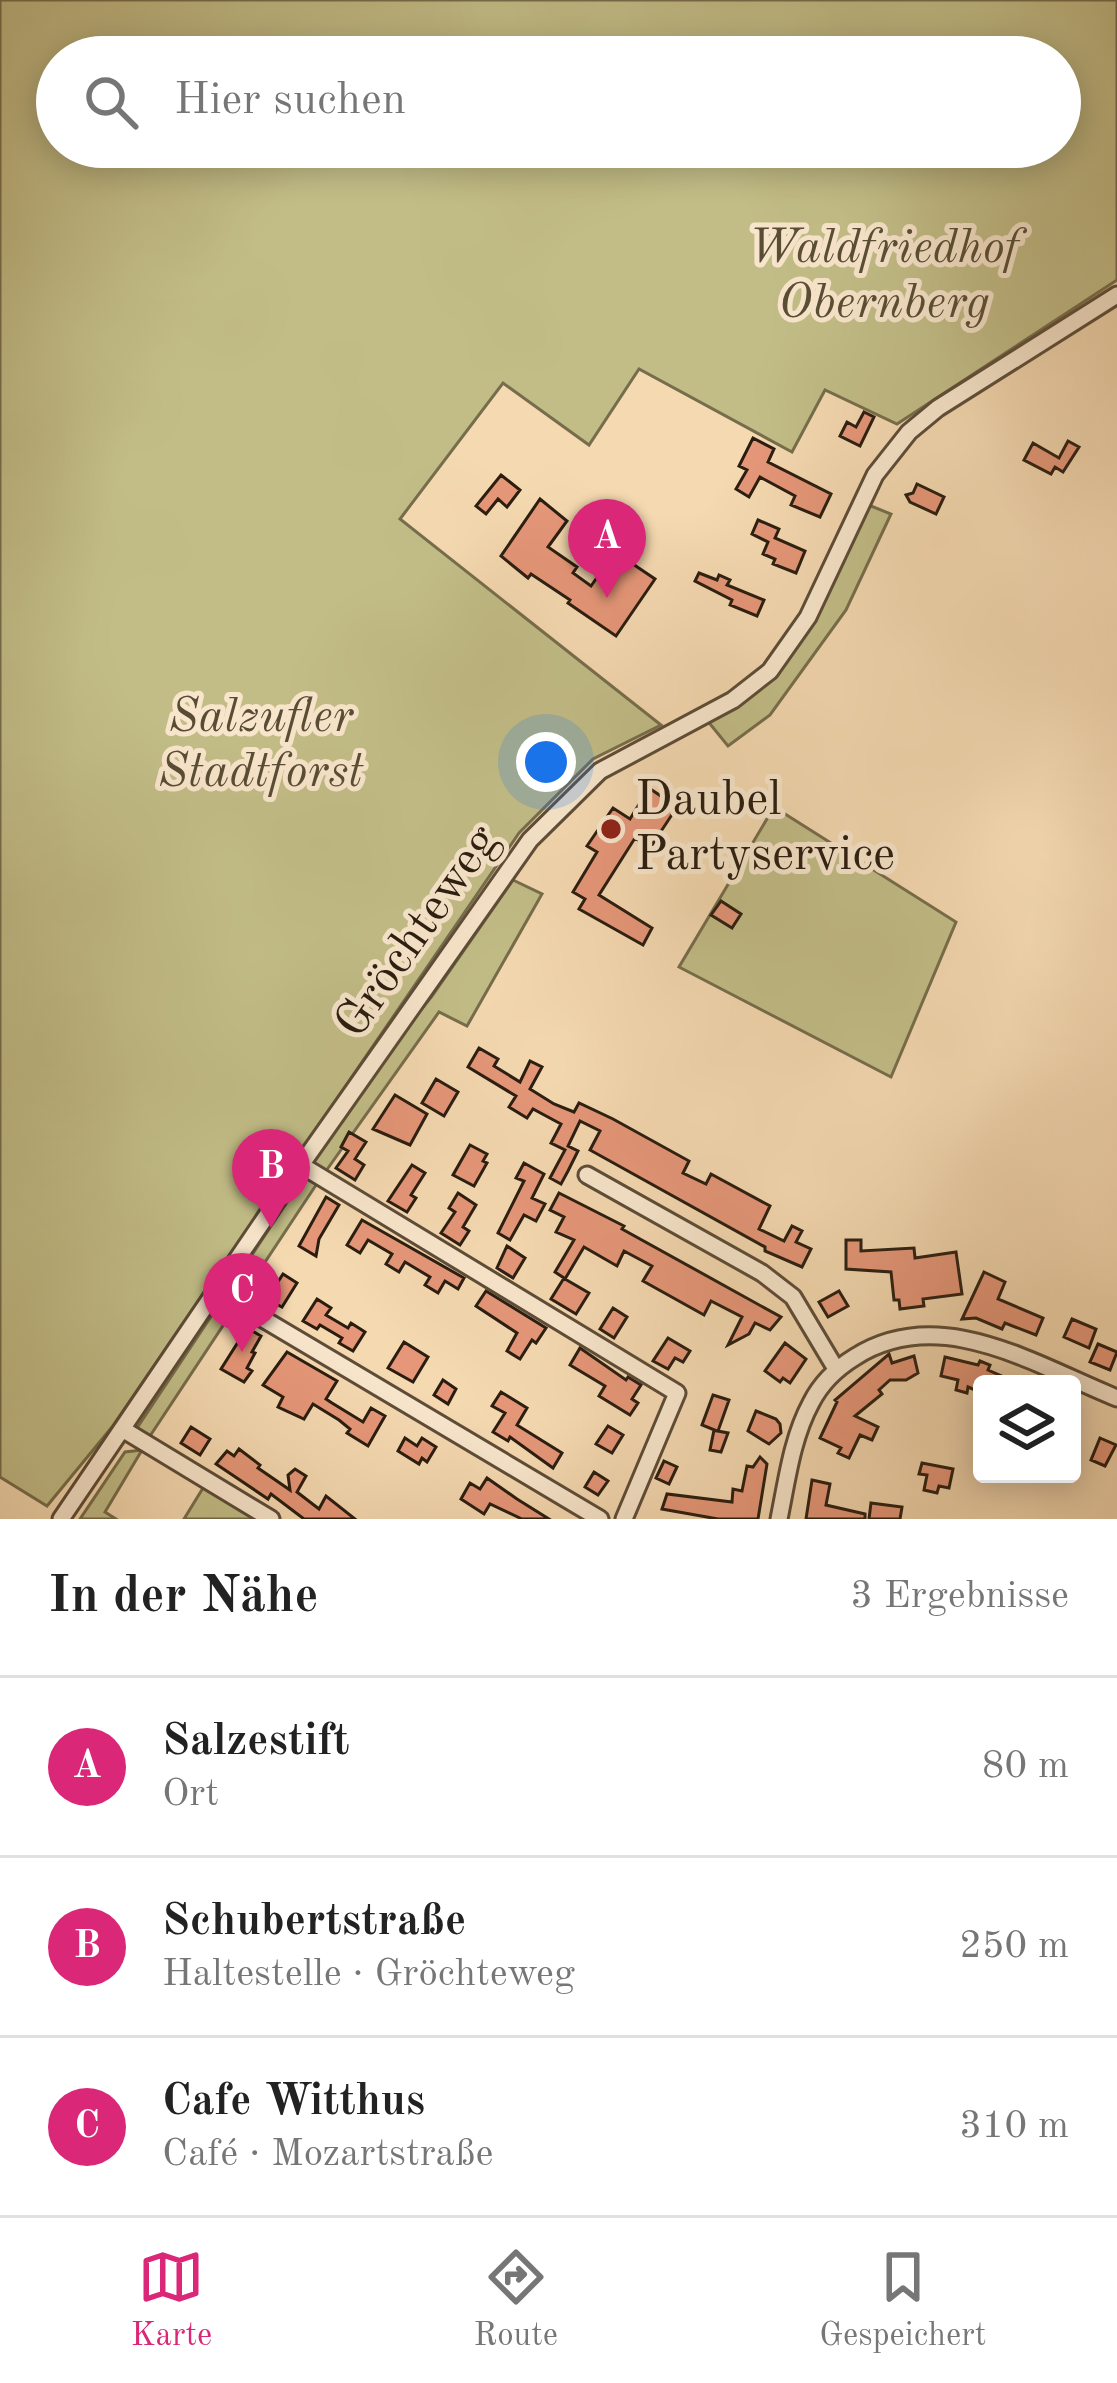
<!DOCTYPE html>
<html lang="de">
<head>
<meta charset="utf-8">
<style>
  :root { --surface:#fff; --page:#f6f6f6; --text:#222; --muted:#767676; --line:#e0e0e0; --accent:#db2777 }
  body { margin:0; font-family:"Old Standard TT",serif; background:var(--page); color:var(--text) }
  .controls { position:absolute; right:36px; bottom:36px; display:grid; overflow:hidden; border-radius:12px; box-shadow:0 6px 30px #0003 }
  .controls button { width:108px; height:108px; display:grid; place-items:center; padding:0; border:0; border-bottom:3px solid var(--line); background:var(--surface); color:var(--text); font:60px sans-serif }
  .you { position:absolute; left:546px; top:762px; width:42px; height:42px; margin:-30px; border:9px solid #fff; border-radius:50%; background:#1a73e8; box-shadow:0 0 0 18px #1a73e833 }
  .badge { display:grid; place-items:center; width:78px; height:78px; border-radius:50%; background:var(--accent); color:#fff; font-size:39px; font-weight:700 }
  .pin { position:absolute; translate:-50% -99px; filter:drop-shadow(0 3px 6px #0008) }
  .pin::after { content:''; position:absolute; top:63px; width:42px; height:36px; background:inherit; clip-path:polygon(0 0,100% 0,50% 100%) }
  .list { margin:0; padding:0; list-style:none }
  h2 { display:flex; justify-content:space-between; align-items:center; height:156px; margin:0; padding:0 48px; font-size:51px }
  h2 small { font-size:39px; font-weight:400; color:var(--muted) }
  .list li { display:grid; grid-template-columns:78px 1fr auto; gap:36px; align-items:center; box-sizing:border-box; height:180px; padding:0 48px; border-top:3px solid var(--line) }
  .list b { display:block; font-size:45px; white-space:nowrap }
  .list p { margin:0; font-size:39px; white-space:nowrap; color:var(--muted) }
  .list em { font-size:39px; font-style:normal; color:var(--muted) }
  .icon { flex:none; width:66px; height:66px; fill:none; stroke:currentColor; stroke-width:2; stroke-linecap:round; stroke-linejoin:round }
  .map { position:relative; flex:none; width:1117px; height:1519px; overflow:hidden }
  .search { position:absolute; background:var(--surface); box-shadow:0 6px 30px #0003; left:36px; right:36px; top:36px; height:132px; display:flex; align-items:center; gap:30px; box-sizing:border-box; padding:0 42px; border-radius:66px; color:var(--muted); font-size:45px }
  .sheet { height:696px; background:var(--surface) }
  nav { display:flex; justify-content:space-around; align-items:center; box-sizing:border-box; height:168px; border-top:3px solid var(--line); background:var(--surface); font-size:33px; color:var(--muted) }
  nav a { display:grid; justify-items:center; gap:6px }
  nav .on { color:var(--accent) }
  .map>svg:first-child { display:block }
  .green { fill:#c2bd87; stroke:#766d4c; stroke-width:3; fill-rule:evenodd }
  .building { fill:#e69779; stroke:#2a1d10; stroke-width:3 }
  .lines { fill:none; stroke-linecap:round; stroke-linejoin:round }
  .minor-casing { stroke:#5d4c38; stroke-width:21 }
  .minor { stroke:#f8e6cc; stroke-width:15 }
  .poi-dot { fill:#8f2418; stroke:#f8e6cc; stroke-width:4.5 }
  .labels { text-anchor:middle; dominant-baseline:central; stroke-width:10; stroke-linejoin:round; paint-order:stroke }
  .park-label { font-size:48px; font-style:italic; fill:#584d34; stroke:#f8e6cc }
  .poi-label { font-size:48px; fill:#2a1d10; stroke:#f8e6cc; text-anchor:start }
  .street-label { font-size:48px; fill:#2a1d10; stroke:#f8e6cc }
</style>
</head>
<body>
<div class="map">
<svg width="1117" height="1519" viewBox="0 0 1117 1519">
  <rect width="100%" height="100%" fill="#f5d9b1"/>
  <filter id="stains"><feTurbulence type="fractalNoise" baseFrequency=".00167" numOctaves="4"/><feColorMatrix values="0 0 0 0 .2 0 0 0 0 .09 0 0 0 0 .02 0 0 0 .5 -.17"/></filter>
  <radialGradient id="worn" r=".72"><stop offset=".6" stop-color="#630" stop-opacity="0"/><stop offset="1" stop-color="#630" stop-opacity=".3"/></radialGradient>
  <path class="green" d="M0,0H1117V280L897,424L825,390L792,452L639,369L589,445L503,383L400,519L661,725L593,759L519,833L112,1427L47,1506L0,1477ZM57,57H1060V147H57Z
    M866,504L891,514L846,610L770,715L728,746L706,719C723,711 743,703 757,692C813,645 838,569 866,504Z
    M774,807L956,922L891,1077L679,967Z
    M513,880L542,894L467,1026L439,1012L316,1185L148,1439L135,1431L386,1053L432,996Z
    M142,1450L105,1512L116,1519H80L125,1452Z
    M203,1488L257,1519H184Z"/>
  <path class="building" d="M825,147H864L872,151L864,166Z
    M864,412L874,417L860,446L840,436L847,422L856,427Z
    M753,438L774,449L768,462L831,494L820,517L791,505L795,496L760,477L749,497L736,489L747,470L739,466Z
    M1068,441L1079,447L1063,472L1055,467L1051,474L1024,460L1033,443L1059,458Z
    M501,475L520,490L507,507L498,499L486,514L476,506Z
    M917,484L944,497L936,514L910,502L906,495L913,493Z
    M540,499L567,521L548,547L577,567L573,573L591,586L610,559L619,565L624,558L655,579L616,636L568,603L570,600L531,574L528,578L501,556Z
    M758,520L779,529L775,538L805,551L796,573L773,564L775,559L763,554L768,542L752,534Z
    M699,573L717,580L719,575L730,580L727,585L764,600L757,616L730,605L732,600L695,581Z
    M649,788L677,807L650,848L635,838L599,895L652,928L643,945L579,909L585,899L573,892L597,852L587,846L613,808L630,819Z
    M721,901L741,914L732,928L711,915Z
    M479,1048L498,1059L494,1066L520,1082L530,1061L542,1067L530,1089L554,1104L574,1112L579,1103L613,1119L689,1161L683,1173L706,1184L711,1174L770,1206L759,1229L784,1241L792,1226L802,1231L796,1242L811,1249L802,1267L765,1251V1247L590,1150L600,1131L580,1121L568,1146L578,1151L568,1171L561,1184L550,1178L565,1150L551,1143L561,1124L533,1109L527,1118L509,1107L516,1096L468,1067Z
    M436,1079L458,1092L444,1116L422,1103Z
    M395,1095L427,1114L410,1145L373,1129Z
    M349,1132L366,1142L355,1159L364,1165L355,1180L336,1168L348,1151L341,1147Z
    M470,1145L487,1154L483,1161L487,1163L474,1186L453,1175Z
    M524,1163L544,1174L532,1198L545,1204L536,1221L524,1215L510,1240L498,1233L524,1181L516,1178Z
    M412,1165L425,1173L411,1195L416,1198L407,1212L388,1201Z
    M458,1193L476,1205L463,1227L469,1231L460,1245L441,1233L455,1212L449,1208Z
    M559,1193L624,1226L622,1229L781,1317L770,1330L755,1323L749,1334L728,1345L742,1317L711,1301L704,1315L643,1281L652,1266L624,1251L617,1266L584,1247L565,1279L589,1293L576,1314L551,1299L564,1278L555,1272L574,1240L556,1232L564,1217L550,1210Z
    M326,1197L339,1205L319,1239L316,1256L299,1246Z
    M362,1220L464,1278L458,1289L445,1281L438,1293L425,1285L430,1277L405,1262L399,1272L386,1264L392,1254L368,1240L360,1253L347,1245Z
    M846,1240H861V1251L914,1248L915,1258L956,1252L962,1294L923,1299L924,1306L900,1309L899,1300H894L891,1272L846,1269Z
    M507,1246L525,1258L513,1278L497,1268Z
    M984,1272L1005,1282L998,1299L1043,1318L1036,1335L1005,1323L1002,1329L976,1318L962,1319Z
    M283,1274L297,1283L282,1307L267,1299Z
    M486,1291L546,1328L536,1343L532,1340L520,1359L507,1351L517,1333L476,1306Z
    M839,1291L848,1306L828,1317L819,1302Z
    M317,1299L331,1308L326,1315L348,1328L351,1323L365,1332L353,1351L339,1343L342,1338L320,1325L317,1329L303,1321Z
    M613,1308L627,1317L614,1338L600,1329Z
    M1072,1319L1096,1329L1089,1348L1064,1337Z
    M247,1328L261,1336L252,1352L255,1353L247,1368L252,1371L244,1382L221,1369Z
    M668,1338L690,1351L683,1362L675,1358L668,1369L653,1361Z
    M404,1342L428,1357L413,1382L388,1368Z
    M785,1343L806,1359L790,1383L783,1378L780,1382L765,1371Z
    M1098,1344L1117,1352L1110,1370L1090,1362Z
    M580,1348L626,1380L628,1377L641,1385L632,1399L638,1403L630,1415L599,1396L605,1386L570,1365Z
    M287,1352L337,1381L326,1399L332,1403L363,1422L371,1408L385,1416L368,1446L347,1433L350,1429L339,1420L313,1404L304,1419L278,1407L283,1397L263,1385Z
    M889,1354L892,1363L914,1356L918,1373L906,1380H890L879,1390L882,1394L855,1416L878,1427L872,1440L860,1435L849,1458L838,1453L841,1448L820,1438L837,1402L835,1400Z
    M945,1357L978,1365L980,1361L990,1365L988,1370L1020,1384H982V1393L968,1387L967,1393L956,1390L958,1380L941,1376Z
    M443,1380L456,1389L448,1404L434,1395Z
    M501,1392L527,1408L517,1425L562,1453L553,1468L510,1437L508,1441L493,1432L505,1413L492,1406Z
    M713,1395L729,1400L718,1431L728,1433L721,1452L710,1450L714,1430L717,1431L702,1425Z
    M756,1411L776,1419L780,1424L781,1433L769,1444L748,1431Z
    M608,1426L623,1435L612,1453L596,1444Z
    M191,1427L210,1439L200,1455L181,1443Z
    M405,1438L417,1446L422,1438L436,1447L427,1462L422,1458L419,1464L398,1451Z
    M1100,1438L1116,1445L1105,1466L1091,1460Z
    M239,1449L260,1465L258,1468L290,1490L288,1475L295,1469L306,1476L297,1492L319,1509L326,1496L355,1519H304L271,1494L268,1499L216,1464L227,1451L234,1456Z
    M760,1457L767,1464L758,1519H718L662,1509L667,1494L732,1502L733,1489L742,1491L747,1466L753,1467Z
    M664,1461L677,1467L669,1484L656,1478Z
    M922,1463L953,1469L949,1488L939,1486L937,1493L924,1490L927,1475L919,1474Z
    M594,1472L608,1481L598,1495L585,1487Z
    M487,1478L517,1499L549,1519H522L490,1504L484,1514L461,1499L470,1483L480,1489Z
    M812,1480L830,1484L826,1505L865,1514V1519H806Z
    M871,1503L902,1507L900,1519H869Z"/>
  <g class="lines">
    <g class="minor-casing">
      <path id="minor" d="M301,1165L677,1393L624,1519
        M587,1175L762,1273L793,1297L836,1369
        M216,1291L600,1519
        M124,1430L271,1519
        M61,1519L301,1165L530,840L600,771L733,700L770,671L808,617L875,475L909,432L938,408L1117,295
        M779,1519C787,1480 792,1438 811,1403C821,1383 837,1368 855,1357C940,1303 1035,1365 1117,1398"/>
    </g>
    <use href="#minor" class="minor"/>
  </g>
  <circle class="poi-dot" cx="611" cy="829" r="12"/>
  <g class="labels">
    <g class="park-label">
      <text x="884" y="249">Waldfriedhof<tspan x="884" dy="55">Obernberg</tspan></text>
      <text x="261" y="718">Salzufler<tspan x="261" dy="55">Stadtforst</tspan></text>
    </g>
    <g class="poi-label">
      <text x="635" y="801">Daubel<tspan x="635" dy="55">Partyservice</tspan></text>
    </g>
    <g class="street-label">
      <text transform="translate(418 932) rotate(-55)">Gröchteweg</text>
    </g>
  </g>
  <rect width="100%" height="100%" filter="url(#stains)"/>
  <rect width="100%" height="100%" fill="url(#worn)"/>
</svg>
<div class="controls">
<button><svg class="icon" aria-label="layers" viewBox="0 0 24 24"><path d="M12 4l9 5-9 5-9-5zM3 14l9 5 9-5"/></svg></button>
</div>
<div class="you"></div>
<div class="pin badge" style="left:607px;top:598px">A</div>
<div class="pin badge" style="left:271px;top:1228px">B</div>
<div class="pin badge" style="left:242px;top:1352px">C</div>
<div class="search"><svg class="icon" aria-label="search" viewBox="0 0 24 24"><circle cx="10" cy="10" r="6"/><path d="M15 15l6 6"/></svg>Hier suchen</div>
</div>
<section class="sheet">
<h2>In der Nähe<small>3 Ergebnisse</small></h2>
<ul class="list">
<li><span class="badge">A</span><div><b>Salzestift</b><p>Ort</p></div><em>80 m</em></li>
<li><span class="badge">B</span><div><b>Schubertstraße</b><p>Haltestelle · Gröchteweg</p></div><em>250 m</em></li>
<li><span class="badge">C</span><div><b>Cafe Witthus</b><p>Café · Mozartstraße</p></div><em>310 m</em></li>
</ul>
</section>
<nav>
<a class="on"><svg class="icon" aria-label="map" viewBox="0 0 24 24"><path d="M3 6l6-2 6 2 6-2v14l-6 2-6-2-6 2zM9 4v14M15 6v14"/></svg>Karte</a>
<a><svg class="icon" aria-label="directions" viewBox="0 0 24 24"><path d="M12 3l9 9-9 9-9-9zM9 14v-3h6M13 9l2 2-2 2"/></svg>Route</a>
<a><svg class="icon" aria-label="saved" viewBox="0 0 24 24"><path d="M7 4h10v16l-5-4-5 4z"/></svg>Gespeichert</a>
</nav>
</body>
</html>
